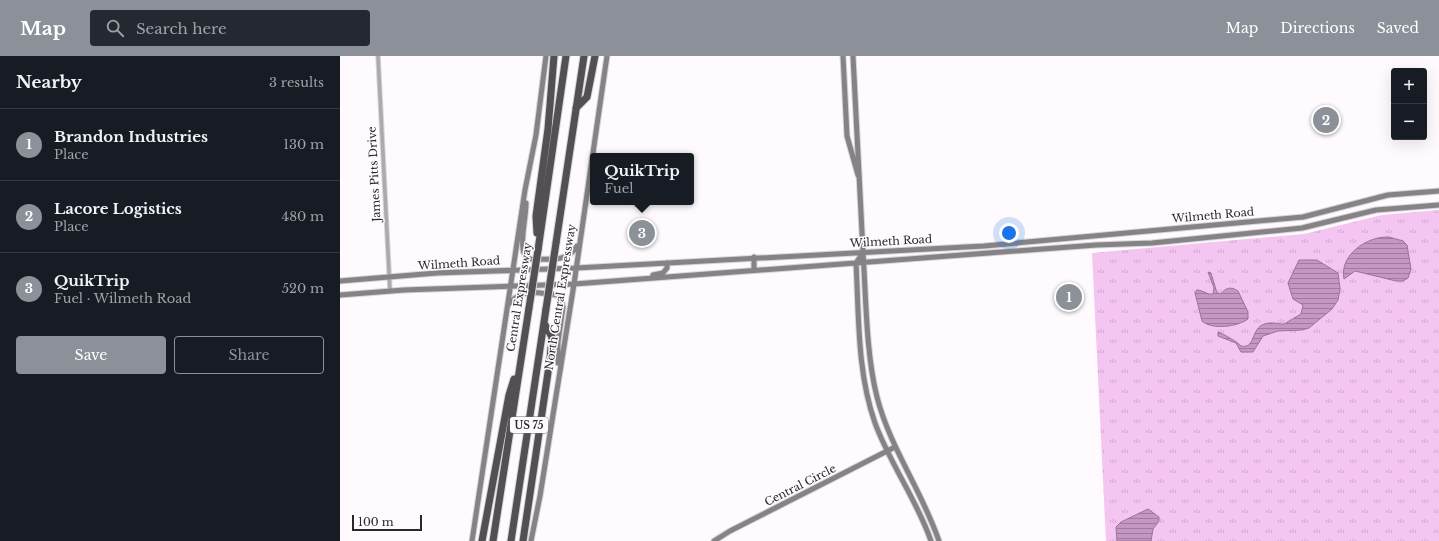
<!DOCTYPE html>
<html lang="en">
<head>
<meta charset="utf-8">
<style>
  :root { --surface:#171b24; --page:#242831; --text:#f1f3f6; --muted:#9ea1a6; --line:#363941; --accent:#8c9099 }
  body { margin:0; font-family:"Libre Baskerville",serif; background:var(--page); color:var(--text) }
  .controls { position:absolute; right:12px; top:12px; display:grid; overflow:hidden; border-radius:4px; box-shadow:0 4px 16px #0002 }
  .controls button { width:36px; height:36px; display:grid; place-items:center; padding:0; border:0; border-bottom:1px solid var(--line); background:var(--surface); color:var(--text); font:20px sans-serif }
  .scale { position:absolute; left:12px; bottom:10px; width:70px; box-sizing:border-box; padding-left:4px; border:2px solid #2a292a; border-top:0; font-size:11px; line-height:14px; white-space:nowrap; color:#2a292a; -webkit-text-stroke:3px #fefafd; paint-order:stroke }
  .you { position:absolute; left:669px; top:177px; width:14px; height:14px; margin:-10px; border:3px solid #fff; border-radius:50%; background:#1a73e8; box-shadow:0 0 0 6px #1a73e833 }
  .badge { display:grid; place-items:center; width:26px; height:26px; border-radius:50%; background:var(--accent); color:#fff; font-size:13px; font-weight:700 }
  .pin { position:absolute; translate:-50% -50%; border:2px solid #fff; box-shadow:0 1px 4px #0006 }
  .popup { position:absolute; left:250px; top:97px; width:104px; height:52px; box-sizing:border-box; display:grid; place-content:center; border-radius:4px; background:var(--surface); filter:drop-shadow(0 1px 3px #0005); font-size:13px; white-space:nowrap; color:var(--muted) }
  .popup b { font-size:15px; color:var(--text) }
  .popup::after { content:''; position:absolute; left:50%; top:100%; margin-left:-8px; border:8px solid transparent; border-top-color:var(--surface) }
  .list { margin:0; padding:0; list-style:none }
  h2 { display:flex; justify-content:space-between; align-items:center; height:52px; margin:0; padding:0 16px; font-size:17px }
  h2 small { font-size:13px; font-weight:400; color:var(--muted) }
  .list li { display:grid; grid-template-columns:26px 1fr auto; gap:12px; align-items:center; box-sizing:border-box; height:72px; padding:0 16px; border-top:1px solid var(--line) }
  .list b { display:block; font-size:15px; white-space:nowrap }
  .list p { margin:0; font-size:13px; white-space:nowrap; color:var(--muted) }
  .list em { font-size:13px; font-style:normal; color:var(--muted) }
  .actions { display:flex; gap:8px; padding:12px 16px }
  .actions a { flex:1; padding:9px 0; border:1px solid var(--accent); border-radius:4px; text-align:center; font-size:14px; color:var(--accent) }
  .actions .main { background:var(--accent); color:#fff }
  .icon { flex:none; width:22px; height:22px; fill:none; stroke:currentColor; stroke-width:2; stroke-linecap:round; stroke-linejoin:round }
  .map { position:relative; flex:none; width:1099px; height:485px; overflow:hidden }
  header { display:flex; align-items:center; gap:24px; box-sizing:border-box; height:56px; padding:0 20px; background:var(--accent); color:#fff }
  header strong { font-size:19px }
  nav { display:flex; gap:22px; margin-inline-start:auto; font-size:14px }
  .search { width:280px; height:36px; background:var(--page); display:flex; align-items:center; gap:10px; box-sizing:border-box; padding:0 14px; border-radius:4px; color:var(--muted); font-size:15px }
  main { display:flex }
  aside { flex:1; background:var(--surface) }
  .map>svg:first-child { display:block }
  .grass { fill:url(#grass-tufts) }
  .water { fill:url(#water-rules); stroke:#977595 }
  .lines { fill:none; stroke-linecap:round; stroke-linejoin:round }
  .street-casing { stroke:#d8d4d7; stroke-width:5.5 }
  .secondary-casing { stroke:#d8d4d7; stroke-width:7 }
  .highway-casing { stroke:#d8d4d7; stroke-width:9 }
  .street { stroke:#acaaac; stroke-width:3.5 }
  .secondary { stroke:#858385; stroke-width:5 }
  .highway { stroke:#535053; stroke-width:7 }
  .highway-bridge-casing { stroke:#d8d4d7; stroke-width:9; stroke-linecap:butt }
  .highway-bridge { stroke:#535053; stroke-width:7 }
  .labels { text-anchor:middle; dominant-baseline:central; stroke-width:3; stroke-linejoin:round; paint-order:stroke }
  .shield { fill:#fefafd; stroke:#6a6869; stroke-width:1 }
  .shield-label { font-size:10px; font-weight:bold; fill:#2a292a }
  .street-label { font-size:11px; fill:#2a292a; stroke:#fefafd }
</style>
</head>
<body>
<header>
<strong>Map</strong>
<div class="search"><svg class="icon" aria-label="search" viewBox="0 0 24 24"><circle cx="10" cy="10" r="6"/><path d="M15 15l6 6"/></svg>Search here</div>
<nav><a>Map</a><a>Directions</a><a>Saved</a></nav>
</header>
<main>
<aside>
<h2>Nearby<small>3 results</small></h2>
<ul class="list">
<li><span class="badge">1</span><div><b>Brandon Industries</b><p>Place</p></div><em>130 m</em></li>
<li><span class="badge">2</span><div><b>Lacore Logistics</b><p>Place</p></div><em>480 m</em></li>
<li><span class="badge">3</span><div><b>QuikTrip</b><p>Fuel · Wilmeth Road</p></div><em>520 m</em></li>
</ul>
<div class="actions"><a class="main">Save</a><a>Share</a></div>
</aside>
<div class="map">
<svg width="1099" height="485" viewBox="0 0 1099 485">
  <defs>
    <pattern id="grass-tufts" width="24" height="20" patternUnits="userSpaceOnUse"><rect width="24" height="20" fill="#f3c5f0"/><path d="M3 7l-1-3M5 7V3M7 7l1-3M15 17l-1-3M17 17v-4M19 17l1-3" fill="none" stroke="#d0a9ce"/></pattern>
    <pattern id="water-rules" width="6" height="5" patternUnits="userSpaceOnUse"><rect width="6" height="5" fill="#c696c3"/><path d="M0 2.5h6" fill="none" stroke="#a17a9f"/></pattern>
  </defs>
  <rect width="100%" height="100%" fill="#fefafd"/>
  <path class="grass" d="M1099,154V485H766L752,197L964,178L1042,159Z"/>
  <path class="water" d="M1049,181L1063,185L1067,189L1071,213L1068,222L1063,225H1056L1015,215L1004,223C999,199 1027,180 1049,181Z
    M959,204H977L998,217L1000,233L998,244L992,253L969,272L962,274L938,275L923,280L913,296H901L896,287L878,280V276C882,277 899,287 901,290C915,293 911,275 922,269C930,265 937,268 944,268L961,258L963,249L953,243L948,227Z
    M868,216L871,217L877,237L881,238C885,232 891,230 898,235L908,256V263C897,271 872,274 862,265L855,237L857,234C863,234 867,239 873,238L874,232Z
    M808,453L819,461V465L813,473L811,485H777L776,471L781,466Z"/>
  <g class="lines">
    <g class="street-casing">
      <path id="street" d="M38,0L50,235"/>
    </g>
    <g class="secondary-casing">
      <path id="secondary" d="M503,0L507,80L518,119
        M513,0C516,65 520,131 523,196C526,241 526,298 537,341C550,392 582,435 599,485
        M186,147C186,162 181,178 183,193C183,197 187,201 190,203C207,203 228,207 237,190
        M523,197L516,207C519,260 517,316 535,367C550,408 577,444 591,485
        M414,201V214
        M313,219L323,217L327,212V207
        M0,225L97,217L236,212L644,190L963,161L1048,139L1099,135
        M0,239L64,234L234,228L756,189L812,187L962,172L1036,154L1099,149
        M168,249C183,231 196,237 217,239L221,242L223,251L218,286V307
        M132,485L185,134L196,79L206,0
        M191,485L200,440L234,228L267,0
        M374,485L390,475L555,391"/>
    </g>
    <g class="highway-casing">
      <path id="highway" d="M236,52L247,41L255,0
        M197,177L196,160L208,73L214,0
        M216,187L244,0
        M198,194L226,0
        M142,485L169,339L174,323
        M153,485L189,252
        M171,485L206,253
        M183,485L210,303L212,281L204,267"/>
    </g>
    <use href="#street" class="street"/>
    <use href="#secondary" class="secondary"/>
    <use href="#highway" class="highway"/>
    <g class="highway-bridge-casing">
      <path id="highway-bridge" d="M189,252L198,194
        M206,253L216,187"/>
    </g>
    <use href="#highway-bridge" class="highway-bridge"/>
  </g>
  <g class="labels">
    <rect class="shield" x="170" y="361" width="38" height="16" rx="3"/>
    <g class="shield-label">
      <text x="189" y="369">US 75</text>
    </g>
    <g class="street-label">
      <text transform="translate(34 118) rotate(-93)">James Pitts Drive</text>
      <text transform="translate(873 159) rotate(-5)">Wilmeth Road</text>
      <text transform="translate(551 185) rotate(-3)">Wilmeth Road</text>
      <text transform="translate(119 207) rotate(-4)">Wilmeth Road</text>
      <text transform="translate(179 241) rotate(-81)">Central Expressway</text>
      <text transform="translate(220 241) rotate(-81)">North Central Expressway</text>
      <text transform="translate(460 429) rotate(-27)">Central Circle</text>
    </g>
  </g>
</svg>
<div class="controls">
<button>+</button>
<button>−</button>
</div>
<div class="scale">100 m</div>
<div class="you"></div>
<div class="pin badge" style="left:729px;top:241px">1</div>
<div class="pin badge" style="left:986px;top:64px">2</div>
<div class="pin badge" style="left:302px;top:177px">3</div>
<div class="popup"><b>QuikTrip</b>Fuel</div>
</div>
</main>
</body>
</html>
